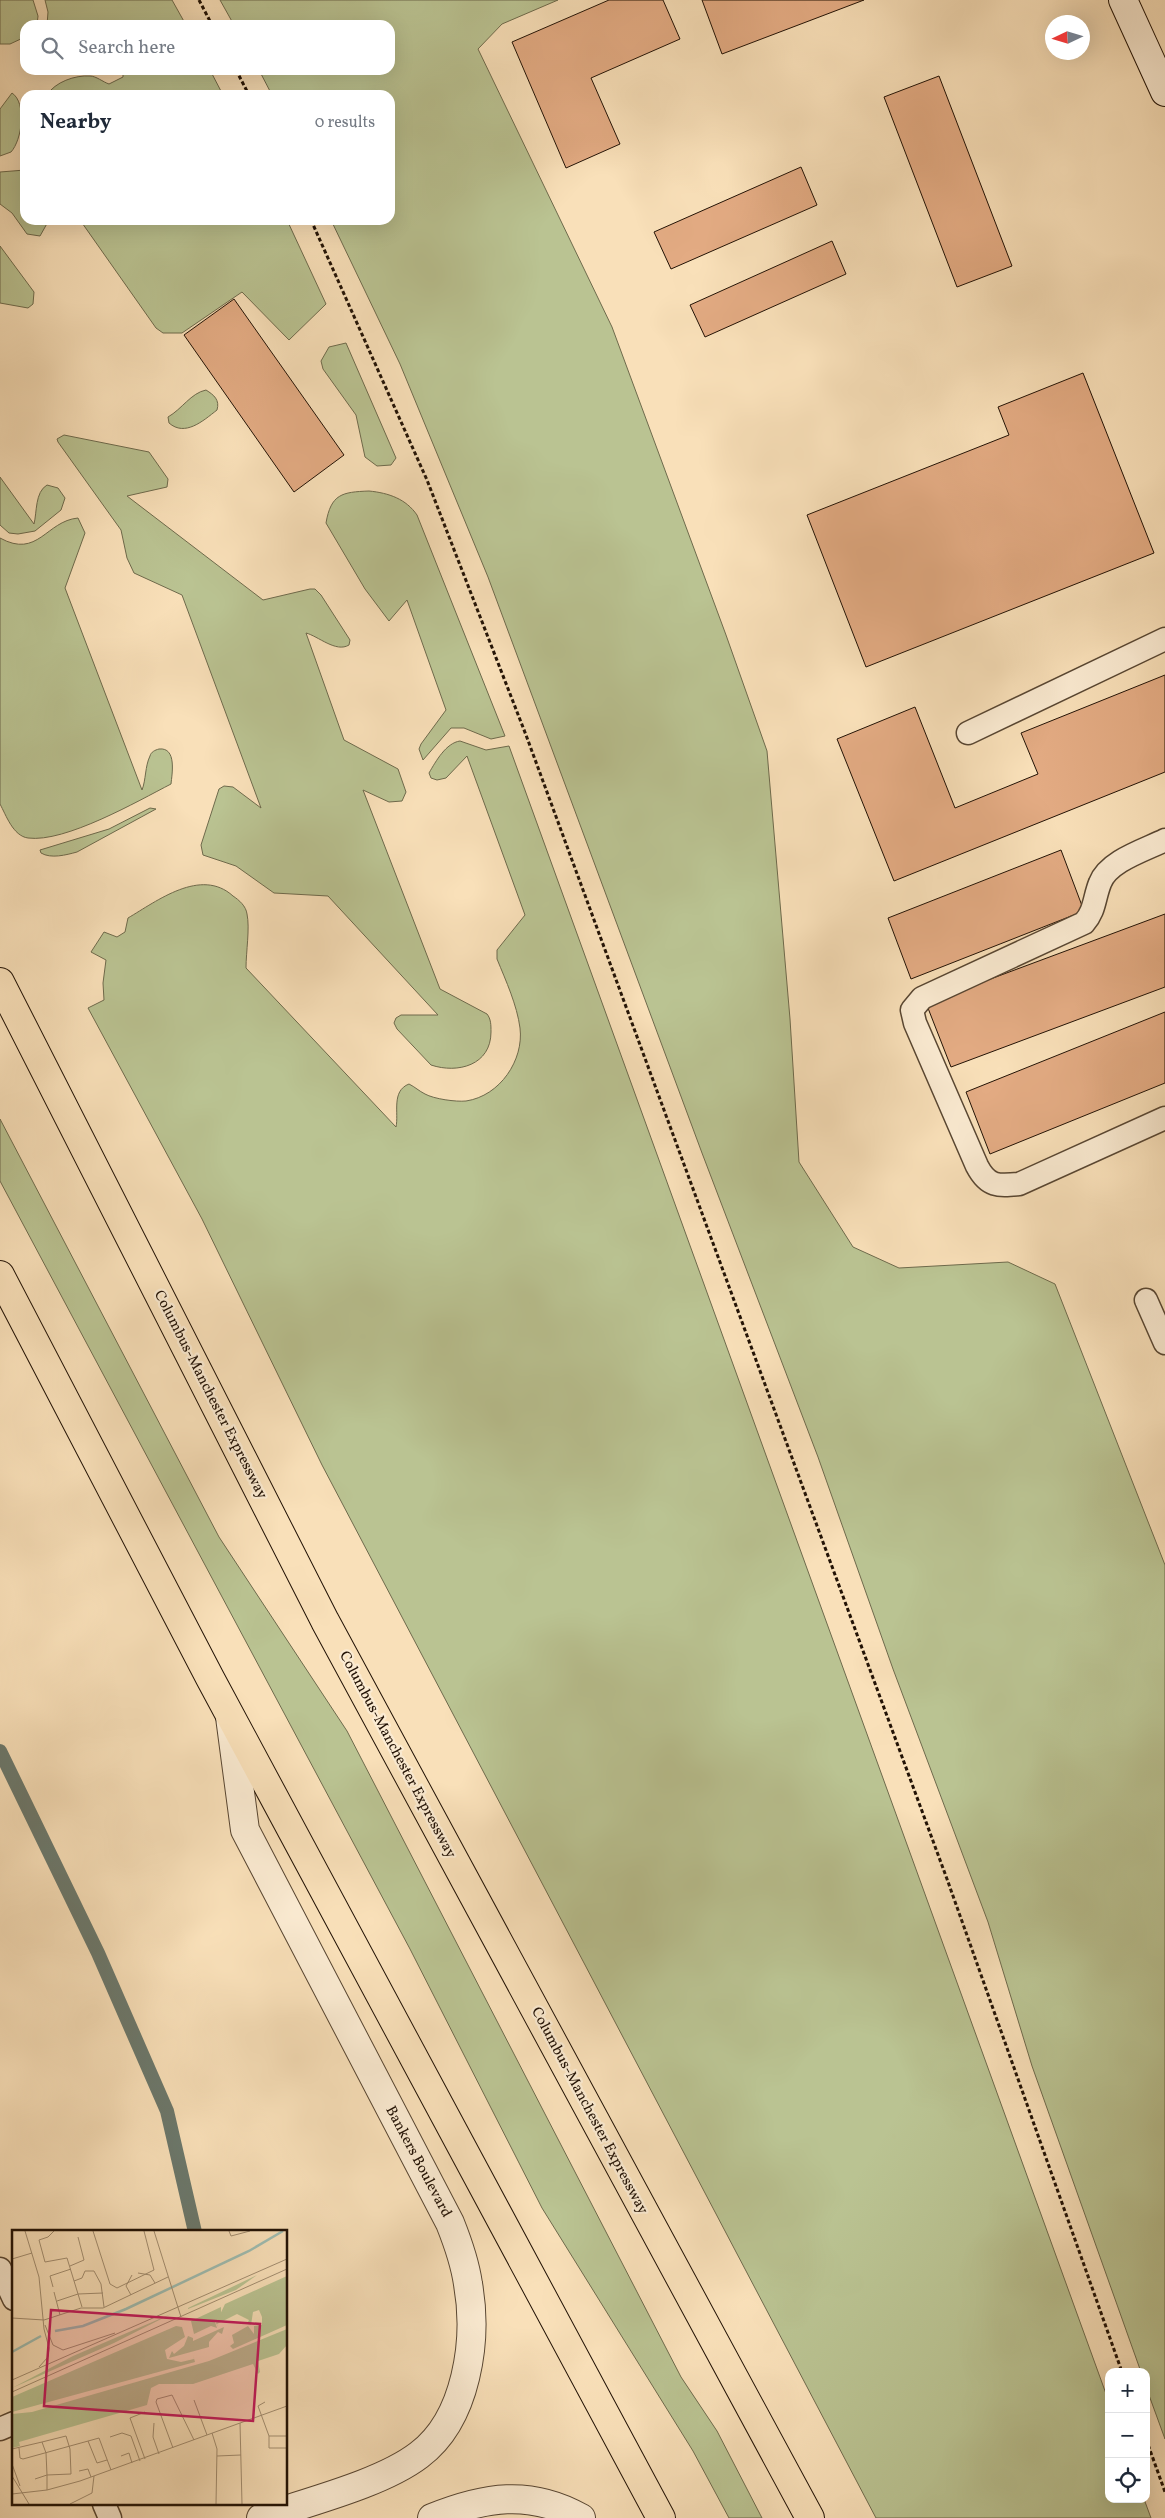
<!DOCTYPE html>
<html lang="en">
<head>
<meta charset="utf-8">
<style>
  :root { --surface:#fff; --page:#f2f2f3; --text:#1f2937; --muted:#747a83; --line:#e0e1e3 }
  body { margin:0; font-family:Vollkorn,serif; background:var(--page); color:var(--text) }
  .controls { position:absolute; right:15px; bottom:15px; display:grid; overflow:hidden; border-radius:10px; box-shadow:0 5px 20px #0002 }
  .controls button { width:45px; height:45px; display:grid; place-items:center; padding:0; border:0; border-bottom:1px solid var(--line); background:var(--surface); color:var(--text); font:25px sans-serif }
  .compass { position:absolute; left:1045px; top:15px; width:45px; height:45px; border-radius:50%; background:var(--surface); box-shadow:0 5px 20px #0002; rotate:266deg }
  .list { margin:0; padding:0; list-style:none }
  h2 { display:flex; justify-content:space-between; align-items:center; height:65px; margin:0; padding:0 20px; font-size:21px }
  h2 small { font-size:16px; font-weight:400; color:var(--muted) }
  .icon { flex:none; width:28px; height:28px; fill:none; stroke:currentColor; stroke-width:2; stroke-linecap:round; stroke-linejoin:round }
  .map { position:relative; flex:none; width:1165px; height:2518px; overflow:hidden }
  .search { position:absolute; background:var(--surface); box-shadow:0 5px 20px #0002; left:20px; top:20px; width:375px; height:55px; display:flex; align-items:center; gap:12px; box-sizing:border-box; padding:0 18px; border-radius:15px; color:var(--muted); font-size:19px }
  .panel { position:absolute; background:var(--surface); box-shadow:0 5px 20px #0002; left:20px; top:90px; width:375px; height:135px; border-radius:15px }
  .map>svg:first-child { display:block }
  .green { fill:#bac392; stroke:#6e6a4c }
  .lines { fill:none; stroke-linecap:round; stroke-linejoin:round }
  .stream { stroke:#6c796d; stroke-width:14 }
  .building { fill:#e3ab83; stroke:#221205 }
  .service-casing { stroke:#584632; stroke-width:25 }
  .minor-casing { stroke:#584632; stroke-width:30 }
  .secondary-casing { stroke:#221205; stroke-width:30 }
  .trunk-casing { stroke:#221205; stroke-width:30 }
  .path { stroke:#221205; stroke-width:3; stroke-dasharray:4 2.5; stroke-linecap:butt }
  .service { stroke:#fbebd2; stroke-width:22 }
  .minor { stroke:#fbebd2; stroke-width:28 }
  .secondary { stroke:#fbebd2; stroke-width:28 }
  .trunk { stroke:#f9e0b9; stroke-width:28 }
  .labels { text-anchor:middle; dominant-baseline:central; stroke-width:4.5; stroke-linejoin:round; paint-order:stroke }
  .street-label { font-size:15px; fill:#221205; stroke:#fbebd2 }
  .inset-river { fill:none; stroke:#9ebdb2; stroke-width:2.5 }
  .inset-road { fill:none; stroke:#a38e71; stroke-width:1 }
  .view { fill:#c2185b; fill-opacity:0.15; stroke:#c2185b; stroke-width:2.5 }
  .inset-edge { fill:none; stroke:#221205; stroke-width:2.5 }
</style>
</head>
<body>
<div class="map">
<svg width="1165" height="2518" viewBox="0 0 1165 2518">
  <rect width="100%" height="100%" fill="#f9e0b9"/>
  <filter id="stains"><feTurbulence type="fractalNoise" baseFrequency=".004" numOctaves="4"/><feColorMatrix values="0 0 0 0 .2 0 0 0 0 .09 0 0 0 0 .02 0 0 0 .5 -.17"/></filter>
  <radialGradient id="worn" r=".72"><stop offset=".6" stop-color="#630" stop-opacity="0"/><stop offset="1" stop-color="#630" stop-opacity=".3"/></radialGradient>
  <path class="green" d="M0,0H33L38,16L37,25H25V37L10,44H0Z
    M45,0H172L186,25H47L48,12Z
    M220,0H558L502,24L478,49L612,327L726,635L767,751L790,1019L799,1162L853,1247L899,1268L1008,1262L1055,1284L1165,1565V2439L1146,2387V2372H1141L1032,2066L988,1922L893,1669L818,1457L702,1153L488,577L400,364L331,220H390V95H272L259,70H390V25H234Z
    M123,70H210L223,95H47C55,82 75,75 90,76C96,76 103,82 109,84L123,77Z
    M12,93C27,103 22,140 11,152L0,156V109Z
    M25,170V220H49L40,236L27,234L12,213L0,204V172Z
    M80,220H287L326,304L289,340L242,292L182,333H163L156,328Z
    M0,246L34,292L33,304L28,308L0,303Z
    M346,343L396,458L391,465L377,466L365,457L356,415L323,369L321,361L329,347Z
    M206,390C214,395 220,400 217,410C203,421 185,437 169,423L168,417C182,409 191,393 206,390Z
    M64,435L149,452L168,479L167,487L127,496L263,600L310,589H315L321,595L350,640L349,645C336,653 318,636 306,633L344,740L398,769L406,792L402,801L389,802L363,790L440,989L487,1014C491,1019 491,1025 491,1032C491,1065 458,1074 431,1065L397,1029L394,1023L396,1018L401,1015H438L328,896L274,893L236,866L203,855L201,845L219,789L224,786L233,787L261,808L182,595L134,573L127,558L121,530L58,442L57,439Z
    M0,477L34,524C37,512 35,492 47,485L58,488L65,498L61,510L35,531L18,534L9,533L0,525Z
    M369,491C389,493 406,499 417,515L505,736L491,739L464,728H451L423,760L419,749L421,744L446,710L407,600L389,621L365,589L326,523C331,494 342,492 369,491Z
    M78,518L85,533L65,588L142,790C146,780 145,766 150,756C151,752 155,750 159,749C177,747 172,774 171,784C138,801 65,843 28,838C13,836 6,815 0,804V538C38,559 46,521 78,518Z
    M460,741L486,750L509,746L1109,2402V2499H1144L1151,2518H876L322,1465L202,1219L88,1008L104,1000L103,983L106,960L91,952L104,932L117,937L125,932L128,918C157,901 201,867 233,896C239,900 246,906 247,914C250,928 246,952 246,968L396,1127C399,1113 391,1091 409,1084C415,1087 419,1091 425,1094C434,1099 456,1102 466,1101C500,1096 524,1060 520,1028C517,1005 506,981 497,959V950L525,915L467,756L446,778L437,780L431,778L429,773C436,761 446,743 460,741Z
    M150,808L156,809L77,852C66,855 51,859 41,853L40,850L109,829Z
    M0,1119L219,1537L347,1731L681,2377L717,2431L762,2518H729L693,2451L542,2208L410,1949L0,1181Z"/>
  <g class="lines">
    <path class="stream" d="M0,1751L98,1953L167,2111L195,2232"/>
  </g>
  <path class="building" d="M609,0H663L680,39L591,78L620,144L566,168L512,42Z
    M702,0H864L722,54Z
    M939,76L1012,266L957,287L884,97Z
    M801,167L817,205L671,269L654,232Z
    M832,241L846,274L705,337L690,305Z
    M234,299L344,455L294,492L184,335Z
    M1083,373L1154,553L866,667L807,515L1009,435L998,407Z
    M1165,675V772L894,881L837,739L915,707L955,808L1038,774L1021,733Z
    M1061,850L1084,911L911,979L888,918Z
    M1165,914V987L951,1067L926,1003Z
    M1165,1012V1083L990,1154L966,1092Z"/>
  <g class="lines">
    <g class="service-casing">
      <path id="service" d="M968,733L1165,639
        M1165,840C1145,850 1108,861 1100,883C1094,898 1095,911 1084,923L922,998L912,1010L915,1023L977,1166C988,1187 998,1186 1019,1184L1165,1118
        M1146,1300L1165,1343
        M0,2269L14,2299
        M0,2429L14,2423
        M104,2504L110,2518"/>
    </g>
    <g class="minor-casing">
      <path id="minor" d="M230,1717L245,1830L450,2223C458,2243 465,2263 468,2284C478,2340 467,2419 419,2455C381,2484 307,2502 261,2518
        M432,2518C484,2497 530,2489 581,2518"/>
    </g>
    <g class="secondary-casing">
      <path id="secondary" d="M1123,0L1165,92"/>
    </g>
    <g class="trunk-casing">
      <path id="trunk" d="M0,982L325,1621L810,2518
        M0,1275L210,1678L661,2518"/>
    </g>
    <path class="path" d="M199,0L212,25
      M236,70L249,95
      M311,220L427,480L526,735L947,1879L1122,2372
      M1146,2439L1165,2492"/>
    <use href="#service" class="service"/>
    <use href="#minor" class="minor"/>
    <use href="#secondary" class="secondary"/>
    <use href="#trunk" class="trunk"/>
  </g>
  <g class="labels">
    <g class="street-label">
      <text transform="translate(210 1395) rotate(63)">Columbus-Manchester Expressway</text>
      <text transform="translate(397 1755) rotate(62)">Columbus-Manchester Expressway</text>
      <text transform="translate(589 2111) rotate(62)">Columbus-Manchester Expressway</text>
      <text transform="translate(418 2162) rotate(62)">Bankers Boulevard</text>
    </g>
  </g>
  <g transform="translate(12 2230)">
    <rect width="275" height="275" fill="#f9e0b9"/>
    <path d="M245,45L224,60L176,79V78ZM275,46V95L221,119L218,116L222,113L220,105L236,96L242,104V96L250,95V87L247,80L241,82L239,95L235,94L237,90L225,84L205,94L206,97L204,93L213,74ZM209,77V86L203,92L205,98L199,96L182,104L179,91ZM159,84L102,113L0,158L61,126ZM164,96L170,97L173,107L153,120L155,129L169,132L182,129L181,125L183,132L0,182V167ZM212,97L210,104L206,102L197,112V117L157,128L160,121L162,124L172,116L176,106L181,108V111ZM275,99V115L267,124L246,131L248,142L246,144L241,134L181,154H147L139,158L135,175L7,212L8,216L0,218V184L20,182L197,131Z" fill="#bac392"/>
    <path class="inset-river" d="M43,101L71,96L114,79L237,21L271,1M0,122L29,106"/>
    <path class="inset-road" d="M13,1L27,47L32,99L37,118L36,127L27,137M42,1L36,7L27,10L33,32L55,28L70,77M81,1L98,54L105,58L142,40L132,1M142,1L169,87M217,1L219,6L238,1M0,29L20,23M58,36L72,30L66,7M126,43L138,45L143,53M62,51L70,48L73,41H82L89,54L92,77M41,57L38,46L59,39M42,62L48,85M119,65L114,56L120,45M45,71L66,64L91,63M0,88L32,90L69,78H91L156,47M33,95L41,115L51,120L103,103M0,150L275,29M0,162L275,39M182,170L195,205M253,172L246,176L257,206V218H275M133,182L118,188L133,229M142,193L141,207L147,224M228,193L230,274M200,203L205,219L204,274M257,206H275M98,207L110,203L119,206L128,231M76,211L85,233L95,230M7,218L8,228L11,229L87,208L99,240M161,218L144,172L145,169L160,165L182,210M0,219L30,212M109,226L117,223L120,233M205,226L229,225M0,234L8,256M67,241L76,239L79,247M0,246L17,274M23,249L35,245L59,244L58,219L54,206L30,212L34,223L35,245V260M0,264L35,260L68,251L275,176M58,274L80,263L82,246"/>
    <path class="view" d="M39,80L248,94L241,191L32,176Z"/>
    <rect width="275" height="275" class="inset-edge"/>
  </g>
  <rect width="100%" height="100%" filter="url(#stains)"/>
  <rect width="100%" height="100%" fill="url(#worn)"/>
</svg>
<div class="controls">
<button>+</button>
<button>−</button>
<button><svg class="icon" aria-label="locate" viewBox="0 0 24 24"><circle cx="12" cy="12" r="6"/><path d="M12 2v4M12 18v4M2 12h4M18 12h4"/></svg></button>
</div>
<svg class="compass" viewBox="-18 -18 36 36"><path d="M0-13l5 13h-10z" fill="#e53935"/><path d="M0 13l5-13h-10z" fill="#747a83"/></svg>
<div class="search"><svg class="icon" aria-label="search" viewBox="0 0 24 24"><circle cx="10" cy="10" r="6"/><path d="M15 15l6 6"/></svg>Search here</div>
<section class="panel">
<h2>Nearby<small>0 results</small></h2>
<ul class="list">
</ul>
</section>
</div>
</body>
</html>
